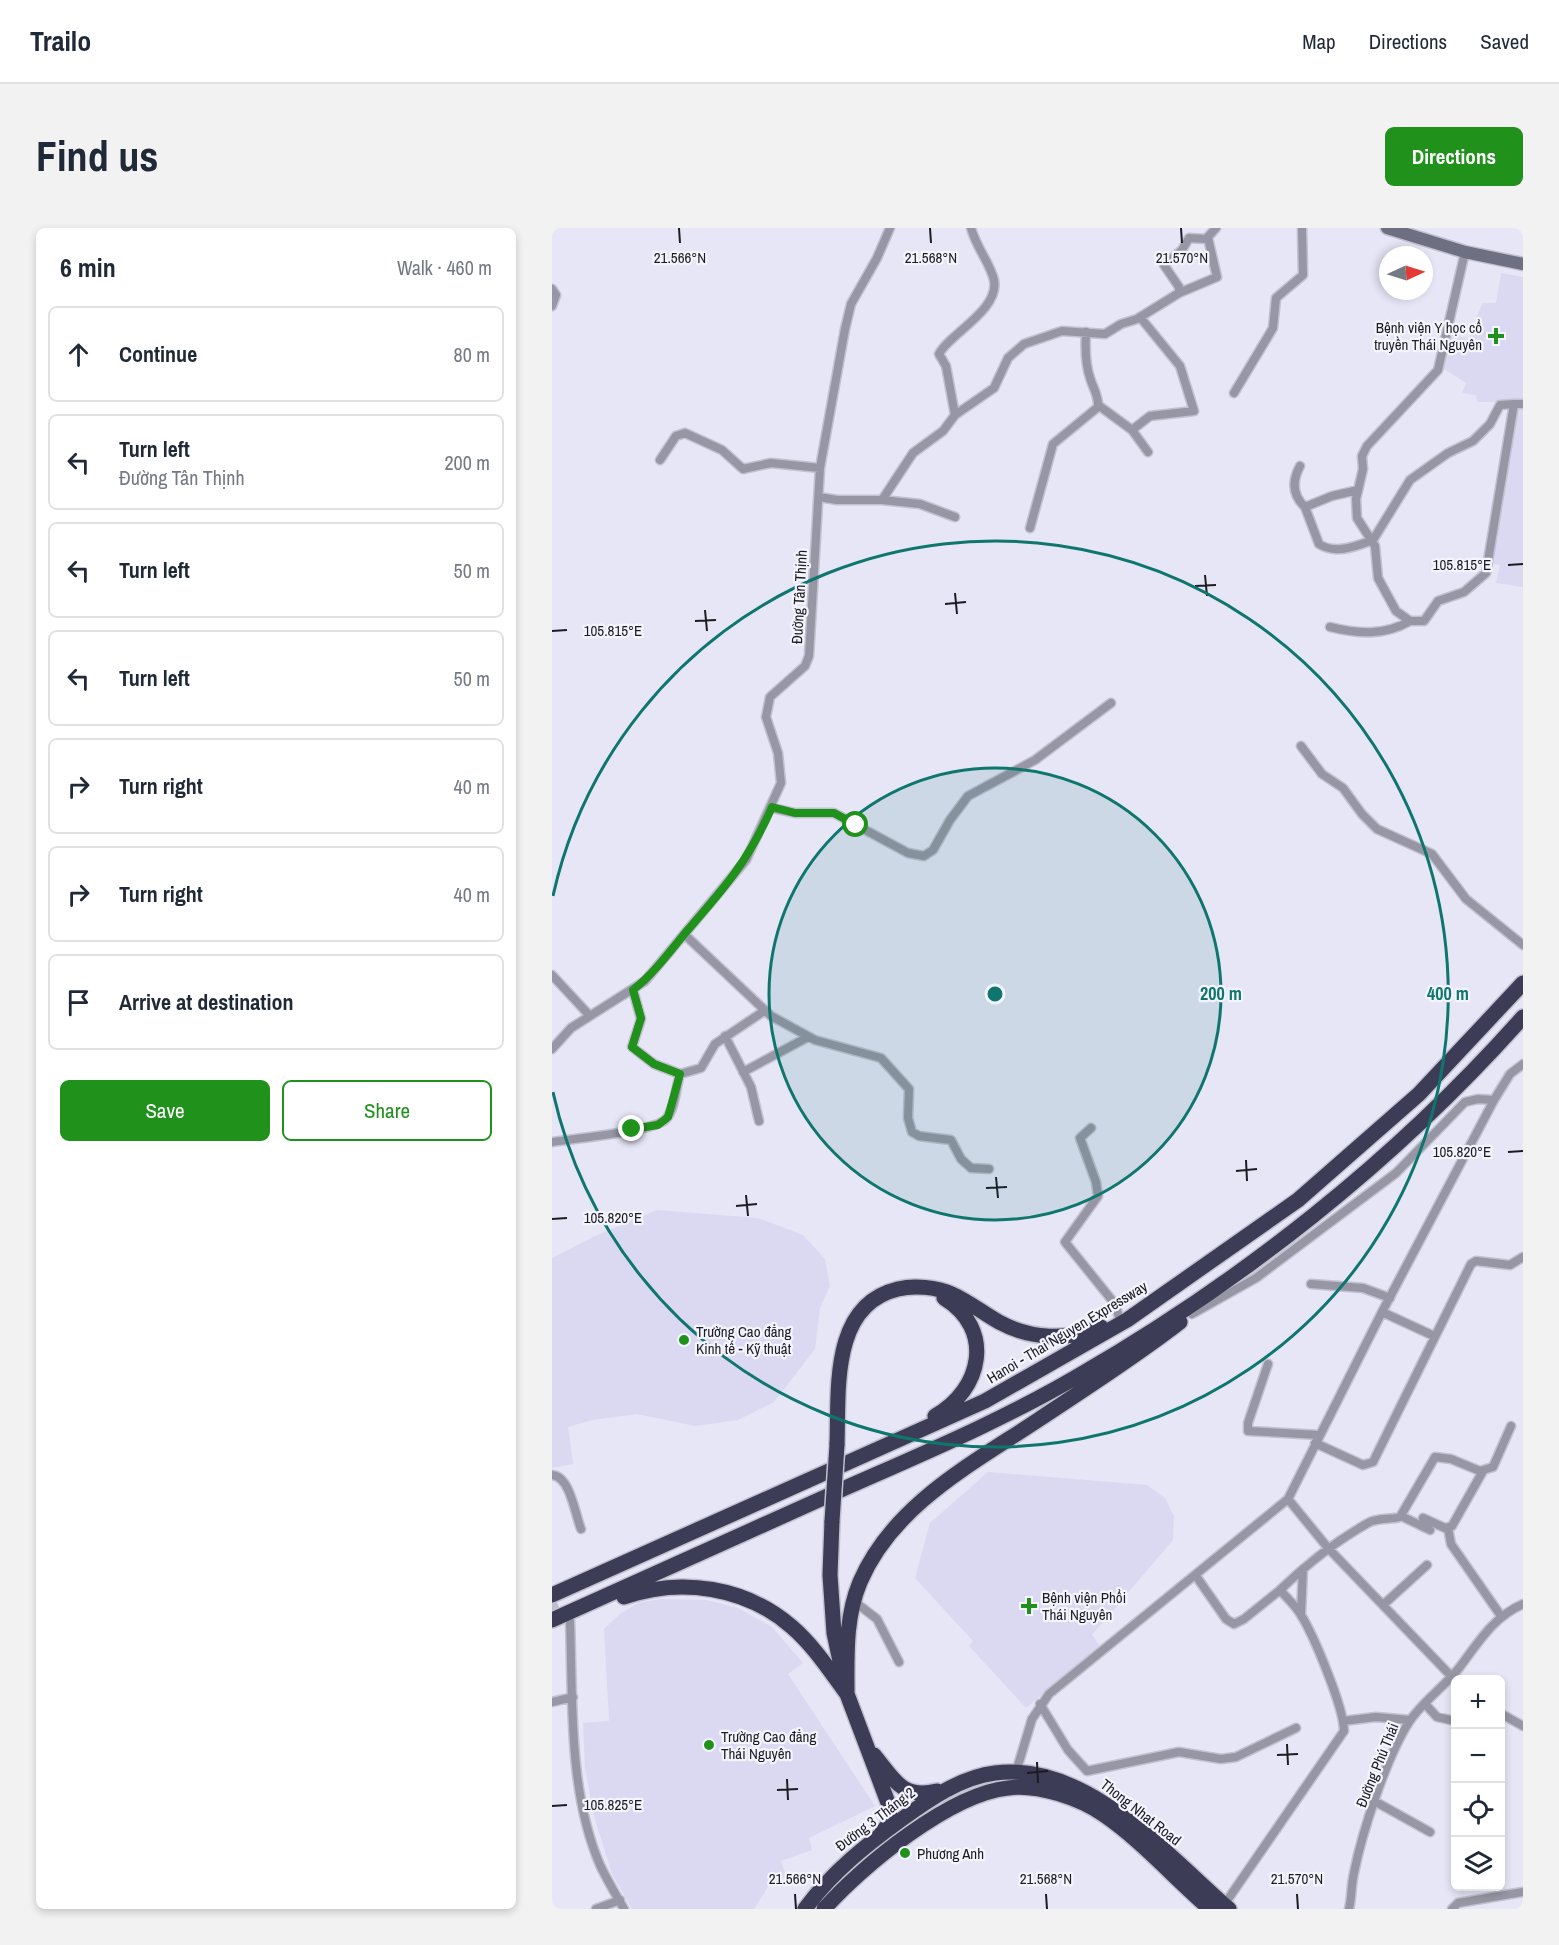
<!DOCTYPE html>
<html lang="en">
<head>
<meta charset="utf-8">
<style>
  :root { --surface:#fff; --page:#f2f2f3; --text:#1f2937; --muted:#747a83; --line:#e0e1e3; --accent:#20911b }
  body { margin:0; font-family:"Archivo Narrow",sans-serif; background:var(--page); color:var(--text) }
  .controls { position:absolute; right:18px; bottom:18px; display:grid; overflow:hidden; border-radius:9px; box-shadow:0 3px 9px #0003 }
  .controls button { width:54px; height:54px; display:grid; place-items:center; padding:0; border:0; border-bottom:2px solid var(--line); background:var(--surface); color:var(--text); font:30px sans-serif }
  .compass { position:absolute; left:827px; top:18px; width:54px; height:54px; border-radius:50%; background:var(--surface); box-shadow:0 3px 9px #0003; rotate:86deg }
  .stop { position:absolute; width:18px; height:18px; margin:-14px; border:4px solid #20911b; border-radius:50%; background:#fff }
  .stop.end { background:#20911b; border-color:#fff; box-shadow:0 2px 6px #0008 }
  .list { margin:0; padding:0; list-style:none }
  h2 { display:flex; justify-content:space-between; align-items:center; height:78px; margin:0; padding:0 24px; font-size:26px }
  h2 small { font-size:20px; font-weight:400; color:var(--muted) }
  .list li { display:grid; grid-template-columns:39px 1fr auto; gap:18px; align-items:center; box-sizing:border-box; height:96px; margin:0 12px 12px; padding:0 12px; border:2px solid var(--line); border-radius:9px }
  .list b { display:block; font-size:22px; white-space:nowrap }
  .list p { margin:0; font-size:20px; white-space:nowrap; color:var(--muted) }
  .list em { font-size:20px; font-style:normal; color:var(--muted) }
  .actions { display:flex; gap:12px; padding:18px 24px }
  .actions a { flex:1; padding:14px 0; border:2px solid var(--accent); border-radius:9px; text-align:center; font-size:21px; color:var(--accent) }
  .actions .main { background:var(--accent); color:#fff }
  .icon { flex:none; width:33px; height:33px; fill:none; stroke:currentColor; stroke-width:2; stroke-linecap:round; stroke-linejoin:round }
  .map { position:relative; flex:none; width:971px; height:1681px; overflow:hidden; border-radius:9px }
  header { display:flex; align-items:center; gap:36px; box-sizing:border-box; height:84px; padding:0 30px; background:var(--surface); border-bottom:2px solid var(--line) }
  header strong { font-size:28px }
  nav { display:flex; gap:33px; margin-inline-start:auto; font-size:21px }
  .intro { display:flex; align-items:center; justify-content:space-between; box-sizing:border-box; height:144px; padding:0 36px }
  h1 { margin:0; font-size:42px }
  .button { padding:15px 27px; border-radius:9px; background:var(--accent); color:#fff; font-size:21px; font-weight:700 }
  main { display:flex; gap:36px; padding:0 36px }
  aside { flex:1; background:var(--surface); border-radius:9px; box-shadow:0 3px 9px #0003 }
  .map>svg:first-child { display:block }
  .built { fill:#dad9f1 }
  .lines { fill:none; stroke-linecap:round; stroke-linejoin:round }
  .street-tunnel { stroke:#bdbdcc; stroke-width:8; stroke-dasharray:8 4; stroke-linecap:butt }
  .street-casing { stroke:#c1c1d0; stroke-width:11 }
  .secondary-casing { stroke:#c1c1d0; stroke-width:15 }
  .highway-casing { stroke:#c1c1d0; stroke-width:18 }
  .street { stroke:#9696a4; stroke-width:8 }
  .secondary { stroke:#6f6f82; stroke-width:12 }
  .highway { stroke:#3d3c56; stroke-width:15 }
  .highway-bridge-casing { stroke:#c1c1d0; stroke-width:18; stroke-linecap:butt }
  .highway-bridge { stroke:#3d3c56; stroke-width:15 }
  .route { stroke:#20911b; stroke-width:8 }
  .ticks { fill:none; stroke:#1b1b21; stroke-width:2 }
  .ring { fill:none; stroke:#0f766e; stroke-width:3 }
  .poi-dot { fill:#20911b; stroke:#f4f4fe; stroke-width:2 }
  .labels { text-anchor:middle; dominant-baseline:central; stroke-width:4.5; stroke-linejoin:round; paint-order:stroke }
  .poi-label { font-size:15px; fill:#1b1b21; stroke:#f4f4fe; text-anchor:start }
  .street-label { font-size:15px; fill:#1b1b21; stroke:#f4f4fe }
  .ticks-label { font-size:15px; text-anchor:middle; fill:#1b1b21; stroke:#f4f4fe; stroke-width:4.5; stroke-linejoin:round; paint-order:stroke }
  .centre { fill:#0f766e; stroke:#f4f4fe; stroke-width:3 }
  .ring-label { font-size:18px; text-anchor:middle; font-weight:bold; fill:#0f766e; stroke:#f4f4fe; stroke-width:4.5; stroke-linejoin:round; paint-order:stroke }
</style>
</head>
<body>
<header>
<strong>Trailo</strong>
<nav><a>Map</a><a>Directions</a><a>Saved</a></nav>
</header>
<div class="intro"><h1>Find us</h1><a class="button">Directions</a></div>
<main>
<aside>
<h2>6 min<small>Walk · 460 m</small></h2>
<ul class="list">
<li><svg class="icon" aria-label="ahead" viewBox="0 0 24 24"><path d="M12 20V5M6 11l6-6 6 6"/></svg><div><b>Continue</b></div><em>80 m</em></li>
<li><svg class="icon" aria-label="left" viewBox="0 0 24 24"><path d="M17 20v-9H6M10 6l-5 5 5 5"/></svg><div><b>Turn left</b><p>Đường Tân Thịnh</p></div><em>200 m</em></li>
<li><svg class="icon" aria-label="left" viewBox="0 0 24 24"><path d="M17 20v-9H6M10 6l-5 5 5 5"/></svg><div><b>Turn left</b></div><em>50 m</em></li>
<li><svg class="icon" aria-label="left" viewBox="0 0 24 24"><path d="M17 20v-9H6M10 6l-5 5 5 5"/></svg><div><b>Turn left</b></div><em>50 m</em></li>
<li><svg class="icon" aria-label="right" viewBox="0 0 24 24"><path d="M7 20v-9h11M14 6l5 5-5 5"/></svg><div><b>Turn right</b></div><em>40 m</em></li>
<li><svg class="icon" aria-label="right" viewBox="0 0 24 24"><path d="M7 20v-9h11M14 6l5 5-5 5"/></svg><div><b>Turn right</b></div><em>40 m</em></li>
<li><svg class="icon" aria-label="arrive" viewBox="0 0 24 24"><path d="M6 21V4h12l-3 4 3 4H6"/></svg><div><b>Arrive at destination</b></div></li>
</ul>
<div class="actions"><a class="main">Save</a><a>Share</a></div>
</aside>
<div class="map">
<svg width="971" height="1681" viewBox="0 0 971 1681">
  <rect width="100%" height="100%" fill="#e6e6f7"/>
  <path class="built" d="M949,45L971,49V174H925L924,167L910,165L914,155L892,141L891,128L898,106L917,111L930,75H944Z
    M967,179L971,180V359L944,355L948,337L940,335L961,195Z
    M105,982L206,990L251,1007L273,1031L278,1058L268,1080L263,1121L222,1174L186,1192L143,1198L85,1186L40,1192L16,1199L21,1236L0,1240V1030L43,1008Z
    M436,1244L595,1257L613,1270L622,1288L621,1312L540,1407L548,1418L474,1480L417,1418L421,1413L363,1350L378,1295Z
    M108,1371L154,1372L186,1380L220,1399L251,1435L236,1446L323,1578L257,1610L260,1622L229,1633L234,1648L217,1657L202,1681H80L60,1646L42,1588L33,1540L31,1495L57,1493L52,1401L68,1386L86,1375Z"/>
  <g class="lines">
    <path class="street-tunnel" d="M0,1374L11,1396"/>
    <g class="street-casing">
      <path id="street" d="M913,24L886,142L815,218L810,228L811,241L804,271L805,290L823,318L826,350L844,383L858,393H872L886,373L912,364L934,345L962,176H971
        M0,61L4,67L0,78
        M627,65L665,49L656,10
        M682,165L721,100L724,70L751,47L750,0
        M546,177L580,202L596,224
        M403,187L394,138L387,126C397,106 448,82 442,52C438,35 424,19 419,0
        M580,202L598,188L642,183L628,138L588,89
        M108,232L124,208L133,205L170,222L191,241L219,235L268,240
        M748,238C740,253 740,267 753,279
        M806,262L780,268L753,279L767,316C784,327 804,318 821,312L858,252L896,225L921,213L938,196L948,177L962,176
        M267,269L285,272H330L361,225L391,203L403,187L442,160L456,130L472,116L510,103L553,106L569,96L585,91L627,65V59L612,37L630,22L637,10L654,11L664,0
        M330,272L368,276L403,289
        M478,300L501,216L546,179C547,168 541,160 538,150C533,135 533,120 534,104
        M778,399C806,406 832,408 858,393
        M749,518L770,546L791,560L810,586L825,601L880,626L914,671L971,717
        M220,580L243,585H282L356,625L372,628L381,622L398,592L416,568L483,532L559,475
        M132,706L219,788L263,812L329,830L357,861L356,890L360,904L367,908L399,912L409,931L419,940L437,941
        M0,747L38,788
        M81,762L89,791L80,819L102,836L128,846
        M173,808L199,859L207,893
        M0,821L19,800L93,753L194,632L229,555L226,525L214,489L218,469L253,438L257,428L268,240L293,101L299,76L325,30L338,0
        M191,844L256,809
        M539,900L528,910L544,954L546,968L513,1014L563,1076L567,1089
        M0,914C20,911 104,903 114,891C123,881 124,859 128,846L149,840L163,816L212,783
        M759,1056L811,1060L838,1070
        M830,1084L882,1108
        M640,1086L704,1050L844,945L913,874L926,871L942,872
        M716,1136L696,1195V1203L767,1207
        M763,1215L811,1237L821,1234L919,1036L924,1033L958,1037L971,1029
        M0,1247C18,1248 23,1286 29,1301
        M736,1271L776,1320L900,1449
        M849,1288L878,1302
        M871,1290L893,1300L900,1298L931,1243
        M896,1300L899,1316L949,1388
        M644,1348L674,1391L682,1396L692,1391L728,1362
        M303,1374L325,1391L347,1434
        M831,1377L875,1337
        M749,1386L751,1341
        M18,1393C21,1472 16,1563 48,1637C55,1652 64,1667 72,1681
        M0,1474L21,1469
        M488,1476L516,1522L535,1543L627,1524L669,1531L684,1529L744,1500
        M874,1477L885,1489L903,1493
        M948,1485L971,1498
        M791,1493L824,1489L858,1492
        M464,1544L480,1491L497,1466L736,1271L830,1084L942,872L958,846L971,836
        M824,1574L878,1604
        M672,1677L792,1503C792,1480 762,1408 749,1387C744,1378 735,1370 728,1362C755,1336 784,1313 816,1295C825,1289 838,1292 848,1289L883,1229L899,1231L928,1243L941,1239L959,1198
        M44,1681L68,1672
        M797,1681C800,1669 799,1657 802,1645C810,1604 835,1528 857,1494C870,1474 892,1459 907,1440C926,1415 941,1389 971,1376
        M900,1681L906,1675L971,1664"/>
    </g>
    <g class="secondary-casing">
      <path id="secondary" d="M835,0L913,24L971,36"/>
    </g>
    <g class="highway-casing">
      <path id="highway" d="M383,1188C430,1162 443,1101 392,1070
        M285,1217C287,1163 278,1077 346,1061C362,1057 384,1059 400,1066C416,1073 431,1085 447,1094C478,1111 516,1113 549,1099
        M280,1293L278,1347L282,1405L295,1466L338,1580L336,1597L330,1604
        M0,1367L433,1173L575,1092L746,972L867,866L971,755
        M72,1369C129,1349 194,1359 240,1399C262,1418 278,1443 295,1466
        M0,1392C97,1349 194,1305 291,1261C370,1226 451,1192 526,1148C691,1053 845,931 971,789
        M295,1466C295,1428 293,1390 308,1354C341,1277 420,1236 486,1192C534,1160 583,1129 628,1094
        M322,1527C342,1551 350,1572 385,1563
        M253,1681C279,1645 314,1617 350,1591C376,1572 409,1549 443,1545C534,1533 615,1627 677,1681
        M272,1681C310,1638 398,1566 456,1560C486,1556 528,1570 552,1587C590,1613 623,1651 658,1681"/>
    </g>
    <use href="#street" class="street"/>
    <use href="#secondary" class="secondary"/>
    <use href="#highway" class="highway"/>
    <g class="highway-bridge-casing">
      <path id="highway-bridge" d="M280,1293L285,1217"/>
    </g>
    <use href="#highway-bridge" class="highway-bridge"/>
  </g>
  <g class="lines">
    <path class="route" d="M80,901L106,897L116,889L128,846L102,836L80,819L89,790L81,762C102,745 117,725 134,704C171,662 197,632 220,579L243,585H282L304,597"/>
  </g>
  <path class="ticks" d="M127,0L128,15M378,0L379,15M629,0L630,15M956,337L971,336M653,347L655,368M643,358L664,357M403,365L405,386M393,376L414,374M153,382L155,403M143,393L164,392M0,403L15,402M956,924L971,923M694,932L695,953M684,943L705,941M444,949L446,970M434,960L455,959M194,967L196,988M184,978L205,976M0,991L15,990M735,1516L736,1537M725,1527L746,1526M485,1534L486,1555M475,1545L496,1543M235,1551L236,1572M225,1562L246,1561M0,1578L15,1577M243,1666L244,1681M494,1666L495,1681M745,1666L746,1681"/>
  <circle cx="443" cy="766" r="226" fill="#0f766e" fill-opacity=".12"/>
  <g class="ring">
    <circle cx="443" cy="766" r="226"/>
    <path d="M1 668A453 453 0 1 1 1 864"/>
  </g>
  <g class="poi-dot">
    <path d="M941 99h6v6h6v6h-6v6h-6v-6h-6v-6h6z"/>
    <circle cx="132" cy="1112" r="6"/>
    <path d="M474 1369h6v6h6v6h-6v6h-6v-6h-6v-6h6z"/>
    <circle cx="157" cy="1517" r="6"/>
    <circle cx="353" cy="1625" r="6"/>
  </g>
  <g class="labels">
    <g class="poi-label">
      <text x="930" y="99" text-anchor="end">Bệnh viện Y học cổ<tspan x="930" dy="17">truyền Thái Nguyên</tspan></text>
      <text x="144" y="1103">Trường Cao đẳng<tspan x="144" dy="17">Kinh tế - Kỹ thuật</tspan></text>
      <text x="490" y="1369">Bệnh viện Phổi<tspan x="490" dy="17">Thái Nguyên</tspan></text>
      <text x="169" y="1508">Trường Cao đẳng<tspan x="169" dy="17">Thái Nguyên</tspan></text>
      <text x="365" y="1625">Phương Anh</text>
    </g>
    <g class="street-label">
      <text transform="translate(247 369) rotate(-87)">Đường Tân Thịnh</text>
      <text transform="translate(515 1104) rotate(-31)">Hanoi - Thai Nguyen Expressway</text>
      <text transform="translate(825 1537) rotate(-68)">Đường Phú Thái</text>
      <text transform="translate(589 1584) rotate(38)">Thong Nhat Road</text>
      <text transform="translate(323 1591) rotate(-37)">Đường 3 Tháng 2</text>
    </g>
  </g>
  <g class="ticks-label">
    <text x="128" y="35">21.566°N</text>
    <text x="379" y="35">21.568°N</text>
    <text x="630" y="35">21.570°N</text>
    <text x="910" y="342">105.815°E</text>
    <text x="61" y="408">105.815°E</text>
    <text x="910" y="929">105.820°E</text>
    <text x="61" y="995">105.820°E</text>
    <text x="61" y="1582">105.825°E</text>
    <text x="243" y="1656">21.566°N</text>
    <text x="494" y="1656">21.568°N</text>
    <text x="745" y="1656">21.570°N</text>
  </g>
  <circle cx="443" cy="766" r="9" class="centre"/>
  <g class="ring-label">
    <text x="669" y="772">200 m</text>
    <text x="896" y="772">400 m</text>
  </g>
</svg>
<div class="controls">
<button>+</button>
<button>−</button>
<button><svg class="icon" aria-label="locate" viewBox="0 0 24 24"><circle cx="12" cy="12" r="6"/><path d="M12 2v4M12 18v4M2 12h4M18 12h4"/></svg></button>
<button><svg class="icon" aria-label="layers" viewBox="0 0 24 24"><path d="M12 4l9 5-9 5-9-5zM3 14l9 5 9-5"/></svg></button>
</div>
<svg class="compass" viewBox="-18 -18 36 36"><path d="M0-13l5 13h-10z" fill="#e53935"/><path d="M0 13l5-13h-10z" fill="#747a83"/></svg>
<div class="stop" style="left:304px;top:597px"></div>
<div class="stop end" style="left:80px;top:901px"></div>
</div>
</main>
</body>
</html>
